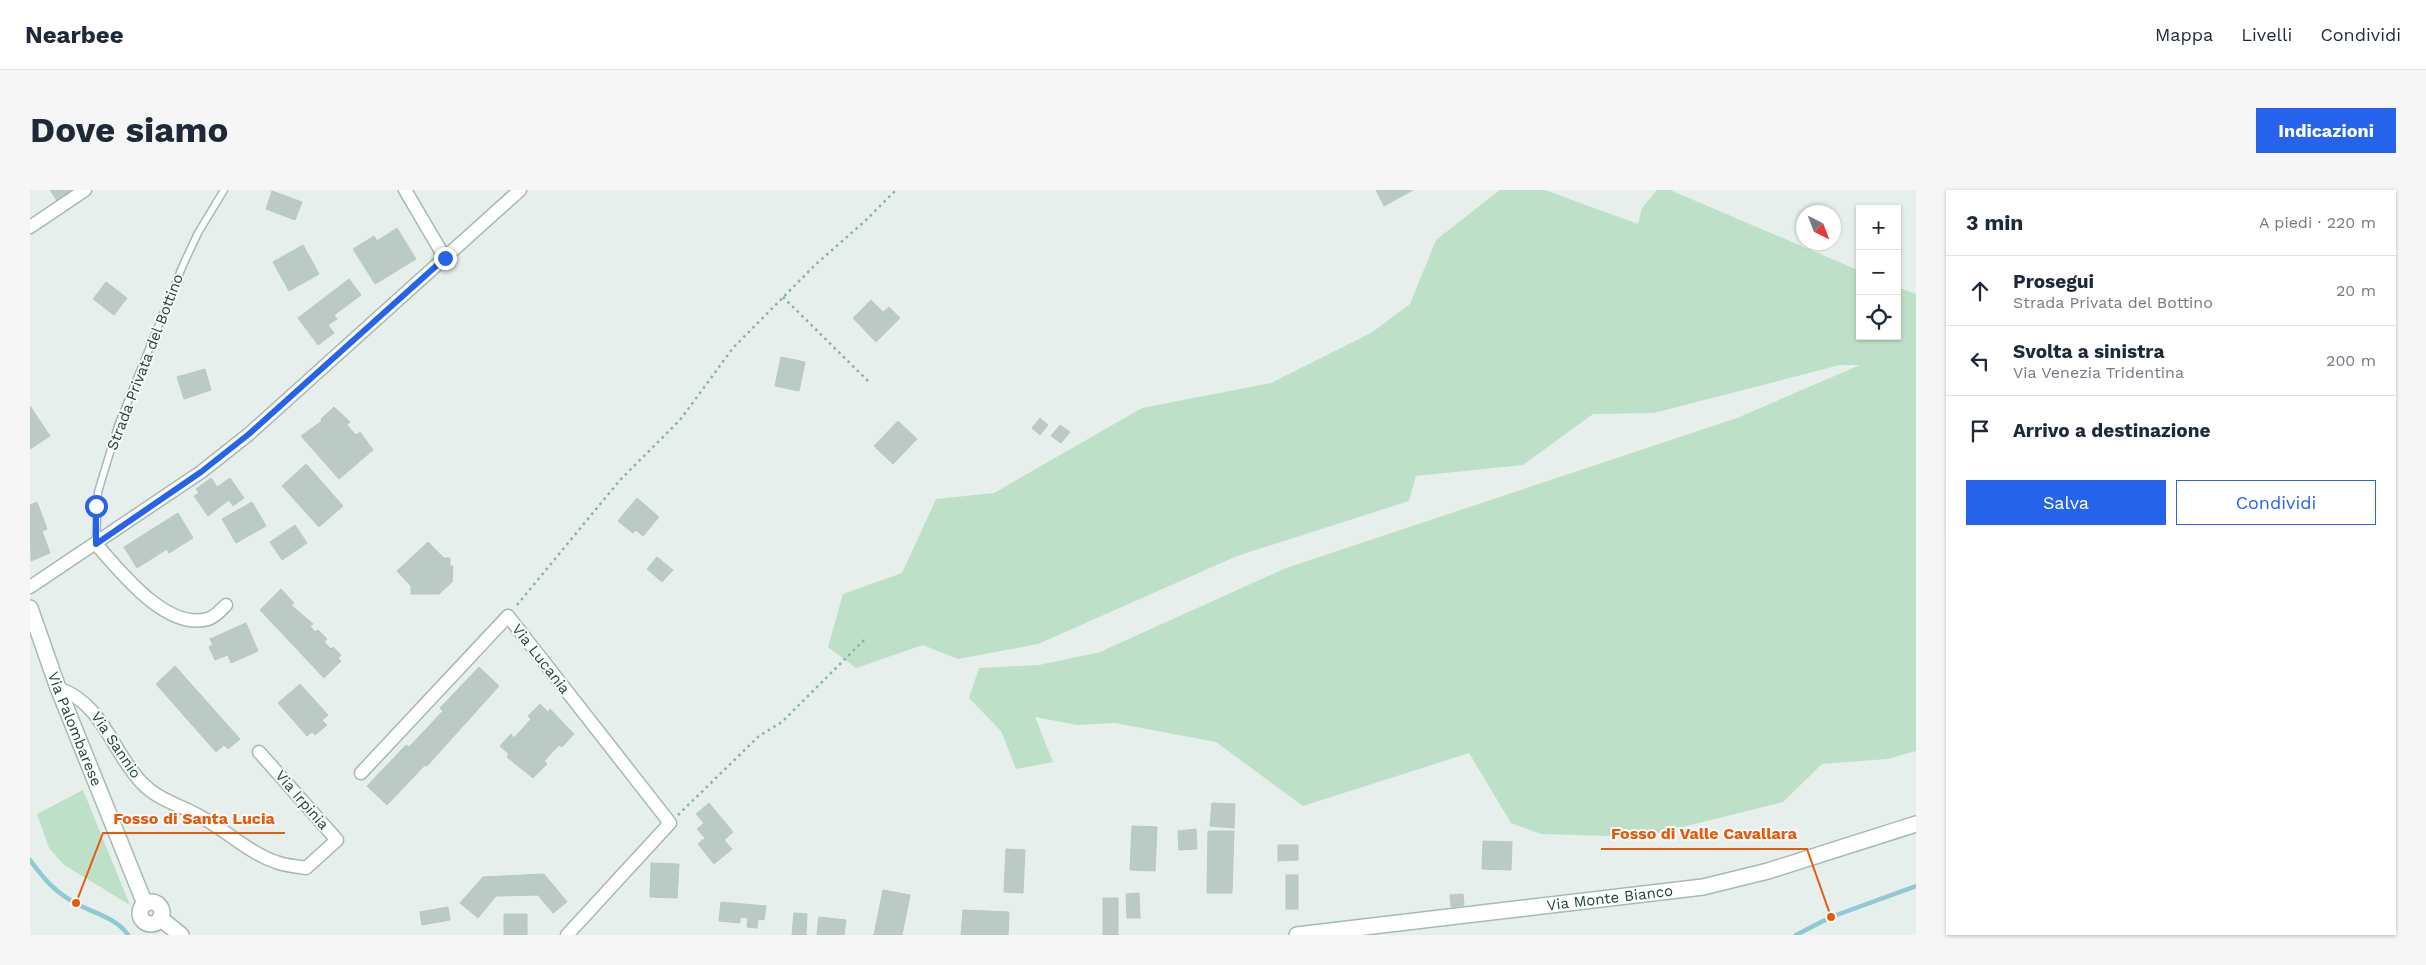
<!DOCTYPE html>
<html lang="it">
<head>
<meta charset="utf-8">
<style>
  :root { --surface:#fff; --page:#f6f6f7; --text:#1f2937; --muted:#747a83; --line:#e0e1e3; --accent:#2563eb }
  body { margin:0; font-family:"Work Sans",sans-serif; background:var(--page); color:var(--text) }
  .controls { position:absolute; right:15px; top:15px; display:grid; overflow:hidden; border-radius:0px; box-shadow:0 1px 4px #0004 }
  .controls button { width:45px; height:45px; display:grid; place-items:center; padding:0; border:0; border-bottom:1px solid var(--line); background:var(--surface); color:var(--text); font:25px sans-serif }
  .compass { position:absolute; left:1766px; top:15px; width:45px; height:45px; border-radius:50%; background:var(--surface); box-shadow:0 1px 4px #0004; rotate:138deg }
  .stop { position:absolute; width:15px; height:15px; margin:-11px; border:4px solid #2563eb; border-radius:50%; background:#fff }
  .stop.end { background:#2563eb; border-color:#fff; box-shadow:0 1px 5px #0008 }
  .list { margin:0; padding:0; list-style:none }
  h2 { display:flex; justify-content:space-between; align-items:center; height:65px; margin:0; padding:0 20px; font-size:21px }
  h2 small { font-size:16px; font-weight:400; color:var(--muted) }
  .list li { display:grid; grid-template-columns:32px 1fr auto; gap:15px; align-items:center; box-sizing:border-box; height:70px; padding:0 20px; border-top:1px solid var(--line) }
  .list b { display:block; font-size:19px; white-space:nowrap }
  .list p { margin:0; font-size:16px; white-space:nowrap; color:var(--muted) }
  .list em { font-size:16px; font-style:normal; color:var(--muted) }
  .actions { display:flex; gap:10px; padding:15px 20px }
  .actions a { flex:1; padding:11px 0; border:1px solid var(--accent); border-radius:0px; text-align:center; font-size:18px; color:var(--accent) }
  .actions .main { background:var(--accent); color:#fff }
  .icon { flex:none; width:28px; height:28px; fill:none; stroke:currentColor; stroke-width:2; stroke-linecap:round; stroke-linejoin:round }
  .map { position:relative; flex:none; width:1886px; height:745px; overflow:hidden; border-radius:0px }
  header { display:flex; align-items:center; gap:30px; box-sizing:border-box; height:70px; padding:0 25px; background:var(--surface); border-bottom:1px solid var(--line) }
  header strong { font-size:24px }
  nav { display:flex; gap:28px; margin-inline-start:auto; font-size:18px }
  .intro { display:flex; align-items:center; justify-content:space-between; box-sizing:border-box; height:120px; padding:0 30px }
  h1 { margin:0; font-size:35px }
  .button { padding:12px 22px; border-radius:0px; background:var(--accent); color:#fff; font-size:18px; font-weight:700 }
  main { display:flex; gap:30px; padding:0 30px }
  aside { flex:1; background:var(--surface); border-radius:0px; box-shadow:0 1px 4px #0004 }
  .map>svg:first-child { display:block }
  .green { fill:#bfe0c8 }
  .lines { fill:none; stroke-linecap:round; stroke-linejoin:round }
  .stream { stroke:#8ec9d4; stroke-width:4.5 }
  .building { fill:#bbcac4; stroke:#b8c9c2 }
  .lane-casing { stroke:#a8b8b2; stroke-width:9 }
  .street-casing { stroke:#a8b8b2; stroke-width:15 }
  .secondary-casing { stroke:#a4bbb3; stroke-width:18 }
  .path { stroke:#86b3a5; stroke-width:2.5; stroke-dasharray:2.5 4; stroke-linecap:butt }
  .lane { stroke:#fff; stroke-width:6 }
  .street { stroke:#fff; stroke-width:12 }
  .secondary { stroke:#fff; stroke-width:15 }
  .route { stroke:#2563eb; stroke-width:6 }
  .labels { text-anchor:middle; dominant-baseline:central; stroke-width:4; stroke-linejoin:round; paint-order:stroke }
  .street-label { font-size:15px; fill:#24423a; stroke:#f7fbf9 }
  .leader { fill:none; stroke:#e8590c; stroke-width:2 }
  .callout-dot { fill:#e8590c; stroke:#f7fbf9; stroke-width:2 }
  .callout-label { font-size:16px; text-anchor:middle; font-weight:bold; fill:#e8590c; stroke:#f7fbf9; stroke-width:4; stroke-linejoin:round; paint-order:stroke }
</style>
</head>
<body>
<header>
<strong>Nearbee</strong>
<nav><a>Mappa</a><a>Livelli</a><a>Condividi</a></nav>
</header>
<div class="intro"><h1>Dove siamo</h1><a class="button">Indicazioni</a></div>
<main>
<div class="map">
<svg width="1886" height="745" viewBox="0 0 1886 745">
  <rect width="100%" height="100%" fill="#e6efeb"/>
  <path class="green" d="M1470,0H1515L1608,34L1612,18L1627,0H1640L1830,81V146H1867V97L1886,104V561L1857,569L1792,574L1753,612L1612,647L1511,644L1481,633L1439,563L1273,616L1186,552L1085,533L1047,535L1005,527L1023,572L986,579L971,541L939,508L949,478L1009,475L1070,462L1256,378L1707,228L1830,175H1810L1624,223L1563,224L1493,275L1386,286L1379,311L1207,366L1008,454L928,469L893,455L826,478L798,457L813,404L872,383L906,309L964,303L1112,218L1241,193L1341,143L1380,114L1406,50Z
    M53,600L100,715L34,675L19,658L7,624Z"/>
  <g class="lines">
    <path class="stream" d="M0,670C14,689 24,701 45,713C63,723 87,728 98,745
      M1766,745L1801,727L1886,696"/>
  </g>
  <path class="building" d="M20,0H45L28,12Z
    M1346,0H1383L1354,16Z
    M242,1L272,12L265,30L236,19Z
    M367,38L386,69L345,94L323,59L344,46L347,51Z
    M273,55L289,84L259,101L243,72Z
    M319,89L331,105L304,125L307,129L298,135L304,143L288,155L268,128Z
    M76,92L97,108L84,125L63,109Z
    M841,110L853,122L859,117L870,128L846,152L823,128Z
    M751,167L775,172L769,201L745,196Z
    M175,179L181,200L154,209L147,187Z
    M0,216L20,246L0,259Z
    M304,217L320,232L317,235L326,245L330,242L343,260L309,289L271,246L292,231L291,229Z
    M1010,228L1018,235L1010,245L1002,238Z
    M868,231L887,249L863,274L844,256Z
    M1030,235L1040,242L1031,253L1021,246Z
    M276,274L313,316L289,337L252,296Z
    M181,288L187,297L200,288L214,308L203,316L199,310L178,326L164,306L169,303L166,299Z
    M607,308L629,327L613,346L606,340L603,343L588,331Z
    M7,312L17,339L12,341L20,363L1,371L0,315Z
    M222,312L236,336L206,353L192,329Z
    M148,323L163,348L139,363L137,359L107,378L94,357Z
    M265,335L277,353L252,370L240,352Z
    M398,352L414,368H420V376H423L422,392L409,404H381V396L367,381Z
    M627,367L643,380L632,392L617,379Z
    M251,399L264,413L261,415L283,434L280,436L285,442L288,440L297,449L294,452L301,459L303,457L311,465L308,468L311,471L294,488L230,420Z
    M216,433L228,461L201,473L198,465L185,470L179,457L183,455L180,449Z
    M145,476L210,549L198,559L194,555L186,562L126,494Z
    M449,477L469,496L397,576L395,575L357,615L337,596L376,555L379,557L413,521L410,518Z
    M270,494L298,525L292,530L297,535L285,545L282,542L277,546L248,513Z
    M510,514L518,522L520,519L544,544L532,557L529,555L514,571L517,574L503,588L477,567L479,564L470,556L481,544L484,548L501,529L498,526Z
    M679,613L703,642L694,650L702,659L684,674L668,654L675,648L667,639L674,633L666,624Z
    M1182,613L1205,614L1204,638L1180,636Z
    M1102,636L1127,637L1125,681L1100,680Z
    M1166,639L1167,659L1149,660L1148,641Z
    M1178,641H1204L1202,703H1177Z
    M1453,651L1482,652L1481,680L1452,679Z
    M1248,655H1268V670L1248,671Z
    M976,659L995,660L993,703L974,702Z
    M621,673L649,674L647,708L620,707Z
    M514,684L537,712L523,723L508,705L466,706L448,728L430,713L453,687Z
    M1256,685H1268V719H1256Z
    M853,700L880,705L872,745H844Z
    M1109,703L1110,728H1097L1096,704Z
    M1433,704L1434,715L1421,717L1420,705Z
    M1073,708H1088V745H1073Z
    M691,712L736,716L734,730L728,729L727,738L717,737L718,728L710,727V733L689,731Z
    M418,717L420,730L392,735L390,722Z
    M933,720L979,722L978,745H931Z
    M764,723L777,724L776,745H762Z
    M474,724H497V745H474Z
    M789,727L816,730L814,745H787Z"/>
  <g class="lines">
    <g class="lane-casing">
      <path id="lane" d="M66,353L68,302L88,236L153,75L168,43L194,0"/>
    </g>
    <g class="street-casing">
      <path id="street" d="M375,0L415,68
        M0,37L55,0
        M66,354C90,381 136,441 178,429C185,427 191,420 196,415
        M0,397L171,282L219,244L490,0
        M28,498C74,514 81,561 112,593C129,611 151,615 171,627C196,640 219,663 246,672C256,676 266,676 276,678L307,650L229,562
        M331,583L478,426L640,633L537,745"/>
    </g>
    <g class="secondary-casing">
      <g id="secondary">
        <path id="s1" d="M0,418L28,498L115,714"/>
        <circle cx="121" cy="723" r="11"/>
        <path d="M130,728L151,745"/>
        <path id="s2" d="M1267,745L1673,697L1738,681L1886,634"/>
      </g>
    </g>
    <path class="path" d="M753,107L839,192
      M487,415L590,290L650,230L703,158L785,75L834,32L866,0
      M648,625L729,546L752,532L834,450"/>
    <use href="#lane" class="lane"/>
    <use href="#street" class="street"/>
    <use href="#secondary" class="secondary"/>
  </g>
  <g class="lines">
    <path class="route" d="M66,316V354L171,282L219,244L415,68"/>
  </g>
  <g class="labels">
    <g class="street-label">
      <text transform="translate(115 172) rotate(-69)">Strada Privata del Bottino</text>
      <text transform="translate(511 469) rotate(52)">Via Lucania</text>
      <text stroke="none"><textPath href="#s1" startOffset="129">Via Palombarese</textPath></text>
      <text transform="translate(86 555) rotate(56)">Via Sannio</text>
      <text transform="translate(272 610) rotate(49)">Via Irpinia</text>
      <text stroke="none"><textPath href="#s2" startOffset="315">Via Monte Bianco</textPath></text>
    </g>
  </g>
  <path class="leader" d="M46 713L73 643H255M1801 727L1777 659H1571"/>
  <g class="callout-dot">
    <circle cx="46" cy="713" r="5"/>
    <circle cx="1801" cy="727" r="5"/>
  </g>
  <g class="callout-label">
    <text x="164" y="634">Fosso di Santa Lucia</text>
    <text x="1674" y="649">Fosso di Valle Cavallara</text>
  </g>
</svg>
<div class="controls">
<button>+</button>
<button>−</button>
<button><svg class="icon" aria-label="locate" viewBox="0 0 24 24"><circle cx="12" cy="12" r="6"/><path d="M12 2v4M12 18v4M2 12h4M18 12h4"/></svg></button>
</div>
<svg class="compass" viewBox="-18 -18 36 36"><path d="M0-13l5 13h-10z" fill="#e53935"/><path d="M0 13l5-13h-10z" fill="#747a83"/></svg>
<div class="stop" style="left:66px;top:316px"></div>
<div class="stop end" style="left:415px;top:68px"></div>
</div>
<aside>
<h2>3 min<small>A piedi · 220 m</small></h2>
<ul class="list">
<li><svg class="icon" aria-label="ahead" viewBox="0 0 24 24"><path d="M12 20V5M6 11l6-6 6 6"/></svg><div><b>Prosegui</b><p>Strada Privata del Bottino</p></div><em>20 m</em></li>
<li><svg class="icon" aria-label="left" viewBox="0 0 24 24"><path d="M17 20v-9H6M10 6l-5 5 5 5"/></svg><div><b>Svolta a sinistra</b><p>Via Venezia Tridentina</p></div><em>200 m</em></li>
<li><svg class="icon" aria-label="arrive" viewBox="0 0 24 24"><path d="M6 21V4h12l-3 4 3 4H6"/></svg><div><b>Arrivo a destinazione</b></div></li>
</ul>
<div class="actions"><a class="main">Salva</a><a>Condividi</a></div>
</aside>
</main>
</body>
</html>
